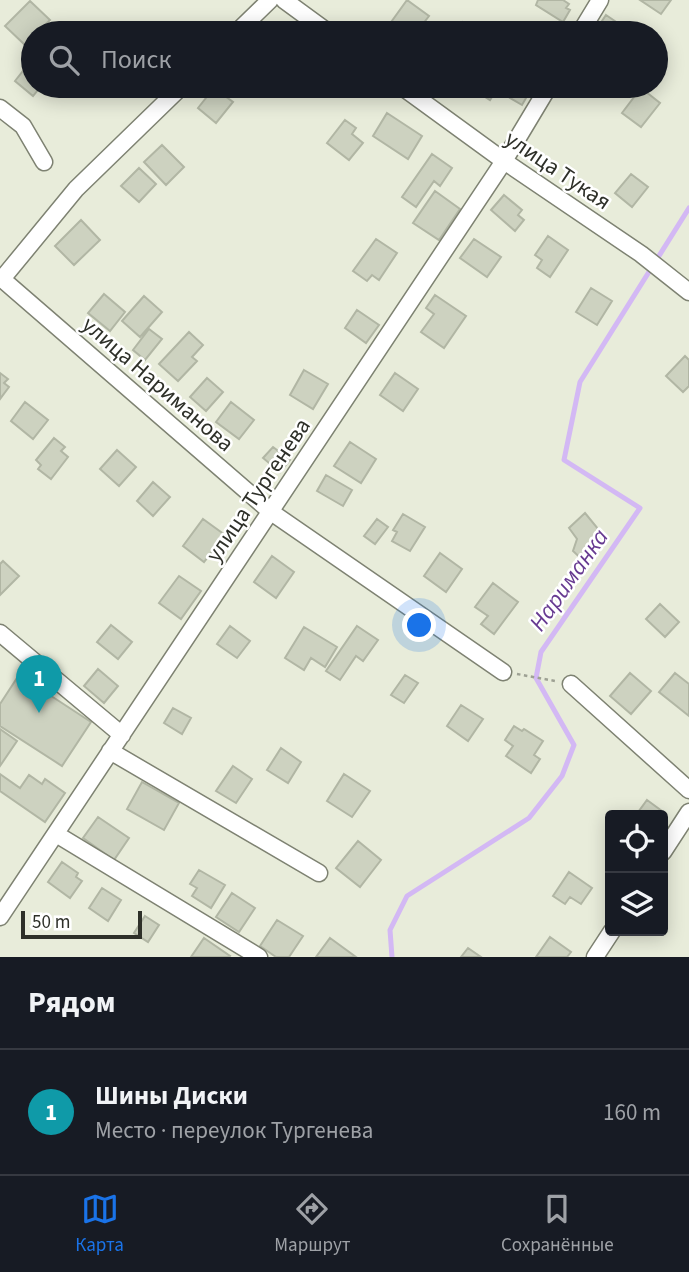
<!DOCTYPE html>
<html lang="ru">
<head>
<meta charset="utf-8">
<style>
  :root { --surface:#171b24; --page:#242831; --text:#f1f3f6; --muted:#9ea1a6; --line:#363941; --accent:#1a73e8 }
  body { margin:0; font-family:"Source Sans 3",sans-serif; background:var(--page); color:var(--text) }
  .controls { position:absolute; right:21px; bottom:21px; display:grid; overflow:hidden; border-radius:7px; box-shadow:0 4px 18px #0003 }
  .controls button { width:63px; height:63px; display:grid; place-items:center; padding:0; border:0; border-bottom:2px solid var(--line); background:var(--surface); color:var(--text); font:35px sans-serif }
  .scale { position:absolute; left:21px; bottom:18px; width:121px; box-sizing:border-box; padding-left:7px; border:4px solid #2e3029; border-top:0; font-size:19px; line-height:24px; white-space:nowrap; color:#2e3029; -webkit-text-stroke:5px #fff; paint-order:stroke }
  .you { position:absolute; left:420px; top:626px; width:24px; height:24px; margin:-18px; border:5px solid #fff; border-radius:50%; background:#1a73e8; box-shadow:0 0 0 10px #1a73e833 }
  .badge { display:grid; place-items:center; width:46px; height:46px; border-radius:50%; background:var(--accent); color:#fff; font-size:23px; font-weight:700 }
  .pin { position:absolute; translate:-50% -58px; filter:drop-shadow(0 2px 4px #0008) }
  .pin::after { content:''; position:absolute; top:37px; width:24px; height:21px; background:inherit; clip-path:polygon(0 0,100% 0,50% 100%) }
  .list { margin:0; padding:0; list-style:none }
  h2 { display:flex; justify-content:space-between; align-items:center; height:91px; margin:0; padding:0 28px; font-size:30px }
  h2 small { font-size:23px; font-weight:400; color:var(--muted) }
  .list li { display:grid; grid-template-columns:46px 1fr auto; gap:21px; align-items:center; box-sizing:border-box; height:126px; padding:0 28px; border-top:2px solid var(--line) }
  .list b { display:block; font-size:26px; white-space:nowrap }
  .list p { margin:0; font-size:23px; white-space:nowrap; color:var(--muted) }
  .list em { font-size:23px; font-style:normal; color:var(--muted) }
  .icon { flex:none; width:38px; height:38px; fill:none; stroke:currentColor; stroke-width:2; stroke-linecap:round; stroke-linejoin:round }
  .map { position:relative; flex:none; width:689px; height:957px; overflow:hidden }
  .search { position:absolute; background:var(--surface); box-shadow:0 4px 18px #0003; left:21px; right:21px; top:21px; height:77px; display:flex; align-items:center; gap:18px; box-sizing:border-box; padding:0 24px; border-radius:38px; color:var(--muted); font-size:26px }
  .sheet { height:217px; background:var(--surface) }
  nav { display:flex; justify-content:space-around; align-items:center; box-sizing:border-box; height:98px; border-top:2px solid var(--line); background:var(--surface); font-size:19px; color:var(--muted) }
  nav a { display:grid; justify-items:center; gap:4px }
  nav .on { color:var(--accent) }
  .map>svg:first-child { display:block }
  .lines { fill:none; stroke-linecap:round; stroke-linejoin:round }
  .stream { stroke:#d3b8f4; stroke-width:5 }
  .building { fill:#cdd2c0; stroke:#b1b6a4; stroke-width:2 }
  .minor-casing { stroke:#7e8272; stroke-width:19 }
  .path { stroke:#9ea194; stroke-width:2.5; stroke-dasharray:3.5 3.5; stroke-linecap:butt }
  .minor { stroke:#fff; stroke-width:16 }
  .labels { text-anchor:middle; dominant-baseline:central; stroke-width:5; stroke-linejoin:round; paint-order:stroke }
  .street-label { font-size:23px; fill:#2e3029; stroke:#fff }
  .water-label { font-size:24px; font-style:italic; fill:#673a91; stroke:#fff }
</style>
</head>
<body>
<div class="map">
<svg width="689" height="957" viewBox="0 0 689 957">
  <rect width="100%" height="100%" fill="#e8ecda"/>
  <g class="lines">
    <path class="stream" d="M392,957L390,930L407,896L529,818L562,776L574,745L536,678L541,652L640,508L564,460L580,382L689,208"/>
  </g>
  <path class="building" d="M407,0L429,16L416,33H400L389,25Z
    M538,0H563L569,4L566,8L570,10L563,22L536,5Z
    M640,0H671L661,14Z
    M30,1L50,20L37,33H33V37L25,45L5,26Z
    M606,15L628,30L626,33H594Z
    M463,22L483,33H456Z
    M30,62L33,65V86H41L33,96L15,81Z
    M468,86H499L490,100Z
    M503,86H533L522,105L500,92Z
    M587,86H608L603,95Z
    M214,88L233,102L216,123L198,108Z
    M641,88L660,103L641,127L622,113Z
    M387,113L422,136L408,159L373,136Z
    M345,120L356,128L352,134L363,143L349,160L327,143Z
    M162,145L184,167L166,185L144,162Z
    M432,154L452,168L440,186L434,181L416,207L402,197Z
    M139,168L156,184L139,202L121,186Z
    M631,174L648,187L632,207L615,193Z
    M435,191L460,209L439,240L413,223Z
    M504,195L522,210L518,215L524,220L515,231L491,210Z
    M81,220L100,240L74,265L55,246Z
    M548,236L568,250L550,277L537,268L542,260L535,255Z
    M376,239L397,253L379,280L372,275L367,281L353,271Z
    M474,239L501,257L487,277L460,258Z
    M591,288L612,301L597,325L576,312Z
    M104,294L125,312L110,331L88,313Z
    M435,295L466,316L444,348L421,332L434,314L426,308Z
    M144,296L162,312L140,337L122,321Z
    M357,310L379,325L366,343L345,328Z
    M149,329L162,339L145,360L133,350Z
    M189,332L203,345L192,357L197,361L178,381L159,364Z
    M685,356L689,360V386L683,392L666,376Z
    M304,370L328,384L313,409L290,395Z
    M0,373L8,379L4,383L9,387L0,399Z
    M395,373L418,389L403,411L380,395Z
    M207,378L223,392L206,411L190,397Z
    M25,402L48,420L33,439L11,421Z
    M231,402L254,420L239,439L216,422Z
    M54,438L65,447L61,451L68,457L51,479L38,469L41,465L36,460Z
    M350,442L376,459L361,483L334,466Z
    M273,447L290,460L280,472L263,458Z
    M117,450L136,467L119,486L100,469Z
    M326,475L352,490L343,506L317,491Z
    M153,482L170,497L153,516L137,501Z
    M585,513L599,530L597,551L586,563L573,551L577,539L569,528Z
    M403,514L425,527L410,551L392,541L397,532L393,530Z
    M203,519L225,535L204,562L183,546Z
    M377,519L388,527L375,544L364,536Z
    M440,553L462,569L446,592L424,576Z
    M272,556L294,572L276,598L254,582Z
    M3,561L19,576L0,595V564Z
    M179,576L201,591L181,619L159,603Z
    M493,583L518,602L494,634L481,624L488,616L475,607Z
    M660,604L679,622L665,637L646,619Z
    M111,625L132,642L118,659L97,642Z
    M230,626L250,641L237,658L217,644Z
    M357,626L378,640L363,661L356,656L340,680L326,671Z
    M304,627L337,647L325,667L311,658L304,670L285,658Z
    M98,669L118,686L104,703L84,686Z
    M630,673L651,691L631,714L610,696Z
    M675,673L689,684V716L659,692Z
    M19,675L91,722L62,766L0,726V704Z
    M405,675L418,683L404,703L391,695Z
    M461,705L483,719L468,741L447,726Z
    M173,708L191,718L182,734L164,723Z
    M514,726L522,731L524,729L543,741L534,755L540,759L531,773L506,756L513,746L505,740Z
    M0,729L17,741L0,766Z
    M281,748L301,762L288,783L267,770Z
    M233,766L252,779L236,803L216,791Z
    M0,774L20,788L29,775L42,784L45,779L65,793L45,822L0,791Z
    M344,774L370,791L352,817L327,801Z
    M142,782L179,803L164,830L127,809Z
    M647,800L666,814L663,818V815H636Z
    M98,817L129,838L114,860L83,838Z
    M358,841L381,860L360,887L336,868Z
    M62,862L78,873L76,877L82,881L70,898L48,882Z
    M199,870L225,885L211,908L192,896L197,888L190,884Z
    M569,872L592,888L581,904L570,897L565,904L553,896Z
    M102,888L121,900L108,921L89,908Z
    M232,893L255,908L239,932L216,917Z
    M145,916L159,925L148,942L134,933Z
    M277,920L303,936L289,957H276L260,946Z
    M550,937L571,952L567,957H536Z
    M204,938L230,956L229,957H191Z
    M330,938L356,957H316Z
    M468,948L481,957H461Z"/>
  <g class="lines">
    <g class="minor-casing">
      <path id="minor" d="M284,0L329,33
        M236,33L270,0
        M580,33L600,0
        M182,86L76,189L2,279L271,512L503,672
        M401,86L504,161L641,254L689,292
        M0,108L23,126L44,162
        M0,633L122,735
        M571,684L689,790
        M110,751L319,873
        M56,834L259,957
        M663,852L689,812
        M0,917L504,161L549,86
        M595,957L612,931"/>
    </g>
    <path class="path" d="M517,674L555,681"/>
    <use href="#minor" class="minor"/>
  </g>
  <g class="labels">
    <g class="street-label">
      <text transform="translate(558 170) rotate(34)">улица Тукая</text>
      <text transform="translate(158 384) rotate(41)">улица Нариманова</text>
      <text transform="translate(258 490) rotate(-56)">улица Тургенева</text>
    </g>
    <g class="water-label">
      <text transform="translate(569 580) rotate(-55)">Нариманка</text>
    </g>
  </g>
</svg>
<div class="controls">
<button><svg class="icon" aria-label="locate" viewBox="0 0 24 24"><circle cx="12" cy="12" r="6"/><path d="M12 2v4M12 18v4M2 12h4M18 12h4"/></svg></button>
<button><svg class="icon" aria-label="layers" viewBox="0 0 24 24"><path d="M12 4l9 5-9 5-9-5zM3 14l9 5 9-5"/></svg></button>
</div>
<div class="scale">50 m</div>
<div class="you"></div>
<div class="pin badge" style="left:39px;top:713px;background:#0f9aa8">1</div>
<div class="search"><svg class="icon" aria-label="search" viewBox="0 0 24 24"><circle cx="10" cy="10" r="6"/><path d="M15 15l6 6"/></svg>Поиск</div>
</div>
<section class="sheet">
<h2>Рядом<small></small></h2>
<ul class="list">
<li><span class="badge" style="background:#0f9aa8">1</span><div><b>Шины Диски</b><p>Место · переулок Тургенева</p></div><em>160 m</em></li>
</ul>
</section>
<nav>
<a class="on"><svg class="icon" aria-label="map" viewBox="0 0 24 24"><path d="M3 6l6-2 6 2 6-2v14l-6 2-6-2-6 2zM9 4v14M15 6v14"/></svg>Карта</a>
<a><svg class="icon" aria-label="directions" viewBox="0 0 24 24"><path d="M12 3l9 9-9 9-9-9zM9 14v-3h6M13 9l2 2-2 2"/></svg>Маршрут</a>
<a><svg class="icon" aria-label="saved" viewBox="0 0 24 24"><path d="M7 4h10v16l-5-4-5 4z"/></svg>Сохранённые</a>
</nav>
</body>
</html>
